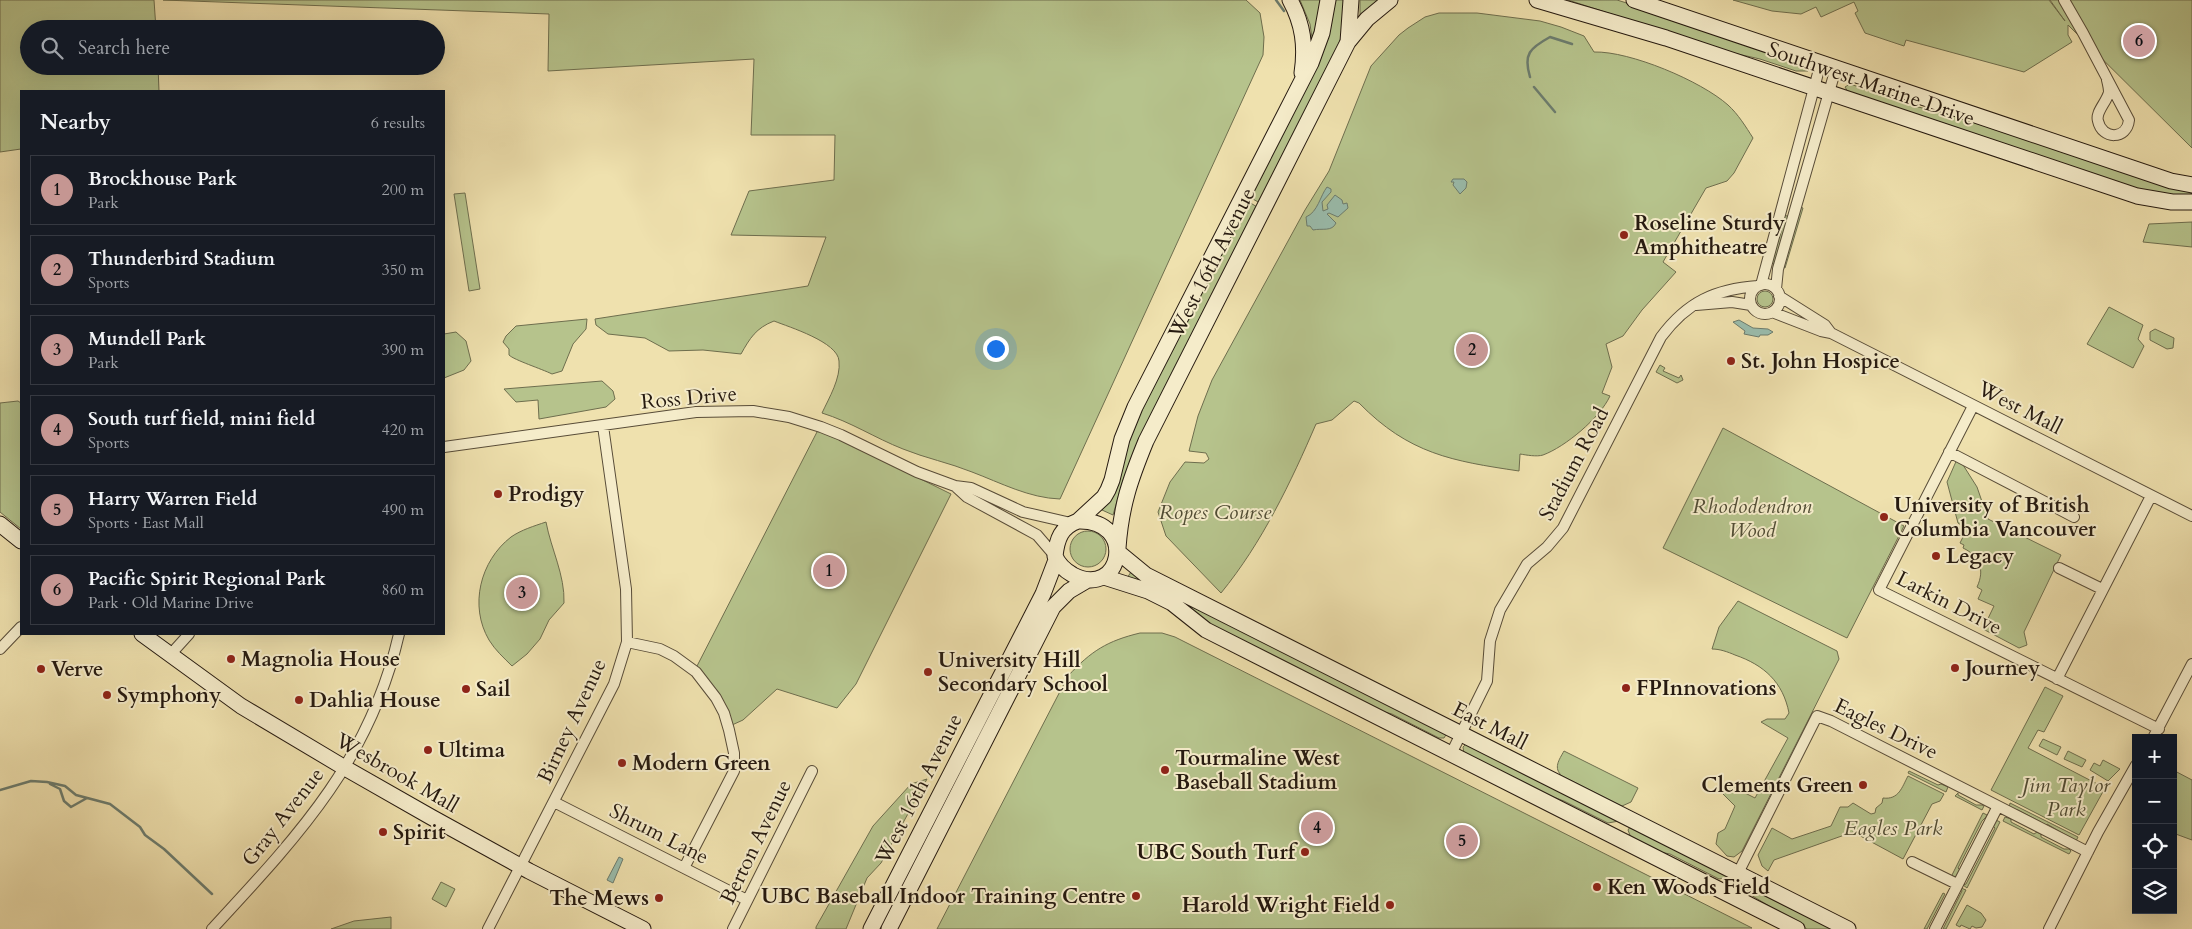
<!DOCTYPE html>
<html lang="en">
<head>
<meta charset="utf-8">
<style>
  :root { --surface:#171b24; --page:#20242c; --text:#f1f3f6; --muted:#9ea1a6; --line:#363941; --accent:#c59692 }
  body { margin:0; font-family:Cardo,serif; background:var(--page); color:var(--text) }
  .controls { position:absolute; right:15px; bottom:15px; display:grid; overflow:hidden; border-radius:0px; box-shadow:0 5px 20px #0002 }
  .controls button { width:45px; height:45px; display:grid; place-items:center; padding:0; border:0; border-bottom:1px solid var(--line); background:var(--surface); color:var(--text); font:25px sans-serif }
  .you { position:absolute; left:995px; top:348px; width:18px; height:18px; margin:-12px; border:4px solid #fff; border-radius:50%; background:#1a73e8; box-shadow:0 0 0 8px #1a73e833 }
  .badge { display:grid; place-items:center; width:32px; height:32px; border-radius:50%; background:var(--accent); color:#111; font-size:16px; font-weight:700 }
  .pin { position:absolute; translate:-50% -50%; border:2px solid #fff; box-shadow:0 1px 5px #0006 }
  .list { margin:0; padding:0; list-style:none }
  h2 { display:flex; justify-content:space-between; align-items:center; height:65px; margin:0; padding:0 20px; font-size:21px }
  h2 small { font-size:16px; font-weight:400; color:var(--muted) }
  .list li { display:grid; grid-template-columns:32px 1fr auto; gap:15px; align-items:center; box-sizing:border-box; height:70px; margin:0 10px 10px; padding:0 10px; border:1px solid var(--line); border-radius:0px }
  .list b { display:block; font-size:19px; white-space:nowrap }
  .list p { margin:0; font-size:16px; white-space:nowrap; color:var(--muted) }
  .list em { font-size:16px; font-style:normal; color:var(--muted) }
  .icon { flex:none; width:28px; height:28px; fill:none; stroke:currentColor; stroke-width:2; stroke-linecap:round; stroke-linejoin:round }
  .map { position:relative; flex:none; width:2192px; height:929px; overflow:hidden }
  .search { position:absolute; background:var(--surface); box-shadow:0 5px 20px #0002; left:20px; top:20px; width:425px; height:55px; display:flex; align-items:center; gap:12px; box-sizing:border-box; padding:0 18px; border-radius:28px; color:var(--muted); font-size:19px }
  .panel { position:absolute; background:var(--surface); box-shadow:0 5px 20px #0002; left:20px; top:90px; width:425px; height:545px; border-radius:0px }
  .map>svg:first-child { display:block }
  .green { fill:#b6c38c; stroke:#6e6e4e }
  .water { fill:#9abdad; stroke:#6c7c6e }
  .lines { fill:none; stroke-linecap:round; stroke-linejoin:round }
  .stream { stroke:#6c7c6e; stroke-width:2.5 }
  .street-casing { stroke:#584c38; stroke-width:12 }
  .secondary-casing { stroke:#261a10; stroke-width:17 }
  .street { stroke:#f5ecca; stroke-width:10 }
  .secondary { stroke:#f5ecca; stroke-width:15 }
  .poi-dot { fill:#8f2418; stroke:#f5ecca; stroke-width:2 }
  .labels { text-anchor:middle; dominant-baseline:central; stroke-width:4; stroke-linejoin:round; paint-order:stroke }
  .street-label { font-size:21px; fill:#261a10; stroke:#f5ecca }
  .poi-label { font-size:21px; font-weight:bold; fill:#261a10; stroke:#f5ecca; text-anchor:start }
  .park-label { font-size:21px; font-style:italic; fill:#514d35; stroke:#f5ecca }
</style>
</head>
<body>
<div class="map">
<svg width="2192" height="929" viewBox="0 0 2192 929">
  <rect width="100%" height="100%" fill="#efe1ae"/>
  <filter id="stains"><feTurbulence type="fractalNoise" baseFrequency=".004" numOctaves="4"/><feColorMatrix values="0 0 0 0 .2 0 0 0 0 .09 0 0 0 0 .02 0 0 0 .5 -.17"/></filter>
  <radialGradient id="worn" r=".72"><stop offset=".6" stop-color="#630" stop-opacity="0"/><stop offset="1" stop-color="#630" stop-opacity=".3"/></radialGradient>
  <path class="green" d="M0,0H154L156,29H29V66H158L159,91H21V149L0,152Z
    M163,0H1246L1260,13L1264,37L1263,55L1060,499C1029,498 1001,483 972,472C950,463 925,458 903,449C875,438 851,422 822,413C829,398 841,378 839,361C838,342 789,327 774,321C756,328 750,338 741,354L703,350L669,351L645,338L608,334L596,325L595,319L808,286L826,237L731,235L749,191L834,180L835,135H751L754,59L548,71L549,14Z
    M1300,0H1326L1313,45L1310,24Z
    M1334,0H1348L1341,37L1335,56L1262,204L1249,197Z
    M1360,0H1383L1360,20Z
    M1568,0H1617L1633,5L1798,63L1808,71H1796L1760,59L1729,52Z
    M1733,0H2049L2065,21L2050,0H2192V148L2068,25V35L2072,42L2024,72L1906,40L1904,46L1865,33L1855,13L1858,11L1854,2L1821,17L1816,7L1801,14L1772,11Z
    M1439,13H1477L1540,21L1561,27L1584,36L1594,52C1630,51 1701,81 1728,105C1738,114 1746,127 1753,138L1734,173L1727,181L1706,188L1663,262L1676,272L1642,310L1623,336L1606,344L1612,367L1602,393L1610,396C1600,418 1565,447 1543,455C1537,457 1526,455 1520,454L1519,471C1452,461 1409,454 1359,403L1354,401L1332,420L1316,424C1291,482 1262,543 1221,593L1166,536L1158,512L1170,482L1185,462L1204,463L1209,459L1206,453L1189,451L1198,416L1212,380L1305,210L1329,171L1371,66L1399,35L1408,28L1425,17Z
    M1850,84L1918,107L1965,118L2192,190V197L2156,195L1848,92L1845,87Z
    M465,193L480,289L469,291L454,194Z
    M1247,201L1259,208L1123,480L1113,515L1102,510C1121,491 1121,468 1128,444C1131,435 1135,426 1138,418Z
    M1800,207L1803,208L1785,268L1783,267Z
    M1784,215L1790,217L1777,265L1771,263Z
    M2192,222V247L2143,242L2149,224Z
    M1757 299a8 8 0 1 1 16 0a8 8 0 1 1-16 0Z
    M2109,307L2143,325L2138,339L2144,346L2133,368L2087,344Z
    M587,319L586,329L573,344L562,371L552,374C542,369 514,360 509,355V349L503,342L506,336L516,326Z
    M2155,329L2174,338L2173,348L2167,349L2150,340V332Z
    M456,332L466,341L471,361L464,370L444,378V334Z
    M1660,365L1665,368L1663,371L1679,378L1681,375L1683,380L1677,383L1656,372Z
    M602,381L613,391L615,399L606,407L539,419L538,400L516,402L504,389Z
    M18,401L21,403V529L0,512V403Z
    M1723,428L1904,526L1847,638L1663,548Z
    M818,430L846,442L951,494L856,684L837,708L777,689L743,720L732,725C722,700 715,687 696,668Z
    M1958,457L1977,487L1988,519L2061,555L2024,632L2027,645L2019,648L1983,629L1994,606L1978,599L1982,590L1977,587C1985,570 1980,556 1963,548L1964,545L1960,543L1964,535L1958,532L1961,525L1958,523L1947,482Z
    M546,522C551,549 565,575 564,603L549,620L540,639L527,654L512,666C504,658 495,650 489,640C469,606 480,561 511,537C521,530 534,526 546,522Z
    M1070 549a18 18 0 1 1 36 0a18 18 0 1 1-36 0Z
    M1131,572L1447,733L1444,738H1439L1392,714L1373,709L1216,631L1127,578Z
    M1738,601L1837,651L1839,659L1742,851L1734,857L1727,856L1716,844L1718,833L1725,829L1735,806L1723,794L1731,786L1755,798L1788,738L1761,722L1767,719H1785L1789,713C1783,682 1764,665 1735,655C1728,652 1720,649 1712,649L1719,627Z
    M1140,633H1162L1175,637L1752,928L937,929L1068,676C1091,651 1107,641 1140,633Z
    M2045,687L2063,696L2044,732L2038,730L2028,748L2105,788L2079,835L1991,790Z
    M2043,739L2061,747L2057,755L2039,746Z
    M1466,744L1619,821L1608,823L1564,801L1529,788L1464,754L1463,747Z
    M1564,751L1638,788L1631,802L1622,806L1562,776C1553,768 1559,760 1564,751Z
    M2068,751L2086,760L2082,767L2064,759Z
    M2103,760L2120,769L2108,781L2090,770L2094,763L2100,766Z
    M2173,770L2192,780V840L2173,833Z
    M1909,771L1938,785L1941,784L1948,787L1946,792L1908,773Z
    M1908,776L1944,794L1940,801L1932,804L1903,859L1853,832L1774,860L1768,871L1762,866L1758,855L1772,828L1792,839L1831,826L1840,807H1848L1853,803L1871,814L1875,813L1876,808L1882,803L1883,798C1899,800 1902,787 1908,776Z
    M927,779L881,863L867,878L846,929H816V927L873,826L911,784Z
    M955,780L958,781L883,929H878Z
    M1958,793V795L1976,805H1982L1984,806L1982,810L1955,796Z
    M2010,803L2078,837L2076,841L2047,824L2046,826L2041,824V822L2018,810L2009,808Z
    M1983,813L1987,815L1986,817L1982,821L1958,868L1960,870L1956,879L1951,877Z
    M2005,817L2011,819V822L2034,834L2037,832L2041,834V837L2064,849H2069L2071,851L2069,854L2003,821Z
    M1996,820L2000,822L1967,888L1963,885L1966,884L1995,828L1993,826Z
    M1630,827L1729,876V877L1719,879L1670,854L1655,851L1631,838L1628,830Z
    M441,882L455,889L446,907L432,899Z
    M1745,883L1835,929H1807L1802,926L1746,892L1742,889Z
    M1961,888L1966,890L1946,929H1943L1962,891Z
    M1943,893L1945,894L1927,929H1924Z
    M1967,905L1981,913L1986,920L1982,927L1976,928L1972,926L1970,929L1961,925L1960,927L1956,925Z
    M391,917V929H331L354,921Z"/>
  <path class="water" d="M1453,179H1464L1467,182L1466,188L1460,194L1453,185L1454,182H1451Z
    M1327,187L1331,189V192L1322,202L1323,211L1328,209L1327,205L1335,195L1342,200L1343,204L1347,203L1348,208L1338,217L1329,213L1327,214L1336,223C1332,232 1322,228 1313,230L1310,226H1307L1306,217C1318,212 1320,196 1327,187Z
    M1739,320L1753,328L1768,329L1773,332L1768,335H1760L1759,337L1744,334L1745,331L1733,322Z
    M619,857L623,859L613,883L607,880Z"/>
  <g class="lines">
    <path class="stream" d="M1276,0L1284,11
      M1530,77C1523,54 1530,48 1550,37L1572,44
      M1534,87L1555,112
      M50,784L60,789L64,801L71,807L87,798
      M0,790L31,781L47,782L65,786L76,795L110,804L140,827L145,835L164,849L212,894"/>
    <g class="street-casing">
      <path id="street" d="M2064,0L2083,33L2129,120C2127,140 2102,140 2098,121C2095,112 2107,102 2109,92C2109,88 2108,84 2107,80
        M1750 299a15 15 0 1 1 30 0a15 15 0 1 1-30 0Z
        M1761,285L1821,62
        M1776,289L1778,269L1836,68
        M1779,296L1825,325L1831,333
        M1696,305L1732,302L1751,305
        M1772,312L1821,331L1831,333L2192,516
        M1973,406L1879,590L2159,729
        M444,447L696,412L753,411L789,417L821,427L841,435L917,472L955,486L971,488L1023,512L1071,523
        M1949,452L2074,517
        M955,486L967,497L1037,535L1055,556
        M2059,568L2102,589
        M627,642L660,649L674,656L696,672L716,698L724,713L729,730L734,753V771L684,868
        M0,649L21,627
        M170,655L189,634
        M2057,679L2151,496
        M2153,738L2192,664
        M1451,754L1487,681L1490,641L1500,610L1527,564L1547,547L1563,528L1661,337C1687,302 1715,289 1758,286
        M554,802L747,900
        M1912,862L1957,884
        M1728,893L1817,716L1831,721L2088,852
        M212,929C297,837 370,761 399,634
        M488,929L614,684L627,642L626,589L603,426
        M733,929L812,771
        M1935,929L1998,806
        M2049,929L2098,832L2136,765"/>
    </g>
    <g class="secondary-casing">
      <path id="secondary" d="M1290,0C1303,24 1306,46 1302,73
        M1537,0L1666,38L2137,196L2172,202H2192
        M1634,0L2171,181L2192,185
        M1348,42L1367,19L1390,0
        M1078,521L1104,497L1108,490L1112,480L1122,439L1135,407L1311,63L1322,33L1328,0
        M1078,521C1138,519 1122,600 1073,575C1066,571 1058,564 1055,556C1057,539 1061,527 1078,521Z
        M0,524L21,541
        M1118,548C1121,506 1130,480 1146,441L1348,42L1351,0
        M1118,552L1146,575L1848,929
        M1104,577L1148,591L1172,603L1206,630L1797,929
        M142,634L241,706L345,768L431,817L529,871L643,929
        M871,929L1043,594L1056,560
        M889,929L1053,607L1069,591L1086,581"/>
    </g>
    <use href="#street" class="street"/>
    <use href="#secondary" class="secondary"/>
  </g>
  <g class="poi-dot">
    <circle cx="1624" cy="235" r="5"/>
    <circle cx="1731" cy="361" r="5"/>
    <circle cx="498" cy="494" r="5"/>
    <circle cx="1884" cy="517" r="5"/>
    <circle cx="1936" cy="556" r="5"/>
    <circle cx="231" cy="659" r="5"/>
    <circle cx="1955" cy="668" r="5"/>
    <circle cx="41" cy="669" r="5"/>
    <circle cx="928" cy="672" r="5"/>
    <circle cx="1626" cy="688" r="5"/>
    <circle cx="466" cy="689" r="5"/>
    <circle cx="107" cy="695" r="5"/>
    <circle cx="299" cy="700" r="5"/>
    <circle cx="428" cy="750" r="5"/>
    <circle cx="622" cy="763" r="5"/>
    <circle cx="1165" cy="770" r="5"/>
    <circle cx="1863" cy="785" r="5"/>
    <circle cx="383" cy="832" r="5"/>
    <circle cx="1305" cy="852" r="5"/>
    <circle cx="1597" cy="887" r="5"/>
    <circle cx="1136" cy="896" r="5"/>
    <circle cx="659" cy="898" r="5"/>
    <circle cx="1390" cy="905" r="5"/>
  </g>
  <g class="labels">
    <g class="street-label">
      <text transform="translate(1871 84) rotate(19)">Southwest Marine Drive</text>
      <text transform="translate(1212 263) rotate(-63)">West 16th Avenue</text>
      <text transform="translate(689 398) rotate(-5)">Ross Drive</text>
      <text transform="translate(2020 408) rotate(27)">West Mall</text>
      <text transform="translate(1574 464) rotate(-62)">Stadium Road</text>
      <text transform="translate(1949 603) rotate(27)">Larkin Drive</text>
      <text transform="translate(572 721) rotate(-65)">Birney Avenue</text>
      <text transform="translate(1490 726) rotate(27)">East Mall</text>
      <text transform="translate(1886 729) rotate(26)">Eagles Drive</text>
      <text transform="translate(397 773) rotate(30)">Wesbrook Mall</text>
      <text transform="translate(919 789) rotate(-63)">West 16th Avenue</text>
      <text transform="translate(283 817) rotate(-52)">Gray Avenue</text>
      <text transform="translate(659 834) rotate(27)">Shrum Lane</text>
      <text transform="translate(756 842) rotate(-64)">Berton Avenue</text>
    </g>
    <g class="poi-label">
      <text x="1634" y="223">Roseline Sturdy<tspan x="1634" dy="24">Amphitheatre</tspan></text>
      <text x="1741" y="361">St. John Hospice</text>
      <text x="508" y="494">Prodigy</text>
      <text x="1894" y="505">University of British<tspan x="1894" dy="24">Columbia Vancouver</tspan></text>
      <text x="1946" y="556">Legacy</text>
      <text x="241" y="659">Magnolia House</text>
      <text x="938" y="660">University Hill<tspan x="938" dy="24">Secondary School</tspan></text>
      <text x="1965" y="668">Journey</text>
      <text x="51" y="669">Verve</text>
      <text x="1636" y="688">FPInnovations</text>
      <text x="476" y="689">Sail</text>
      <text x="117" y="695">Symphony</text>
      <text x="309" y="700">Dahlia House</text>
      <text x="438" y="750">Ultima</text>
      <text x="1175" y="758">Tourmaline West<tspan x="1175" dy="24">Baseball Stadium</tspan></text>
      <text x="632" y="763">Modern Green</text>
      <text x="1853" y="785" text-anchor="end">Clements Green</text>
      <text x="393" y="832">Spirit</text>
      <text x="1295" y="852" text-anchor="end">UBC South Turf</text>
      <text x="1607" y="887">Ken Woods Field</text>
      <text x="1126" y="896" text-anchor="end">UBC Baseball Indoor Training Centre</text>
      <text x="649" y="898" text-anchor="end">The Mews</text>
      <text x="1380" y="905" text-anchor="end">Harold Wright Field</text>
    </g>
    <g class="park-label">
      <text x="1752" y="506">Rhododendron<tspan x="1752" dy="24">Wood</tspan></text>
      <text x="1215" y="512">Ropes Course</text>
      <text x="2066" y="785">Jim Taylor<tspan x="2066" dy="24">Park</tspan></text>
      <text x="1893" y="828">Eagles Park</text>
    </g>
  </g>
  <rect width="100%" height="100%" filter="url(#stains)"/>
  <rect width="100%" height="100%" fill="url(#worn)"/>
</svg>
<div class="controls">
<button>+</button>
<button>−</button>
<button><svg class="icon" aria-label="locate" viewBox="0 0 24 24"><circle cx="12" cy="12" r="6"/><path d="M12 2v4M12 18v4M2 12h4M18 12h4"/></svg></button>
<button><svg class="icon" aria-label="layers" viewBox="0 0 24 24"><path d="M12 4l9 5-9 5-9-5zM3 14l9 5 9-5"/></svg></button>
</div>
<div class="you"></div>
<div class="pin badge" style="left:829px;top:571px">1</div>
<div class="pin badge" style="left:1472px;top:350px">2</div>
<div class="pin badge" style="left:522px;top:593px">3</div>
<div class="pin badge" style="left:1317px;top:828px">4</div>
<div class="pin badge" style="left:1462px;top:841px">5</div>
<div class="pin badge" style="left:2139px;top:41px">6</div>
<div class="search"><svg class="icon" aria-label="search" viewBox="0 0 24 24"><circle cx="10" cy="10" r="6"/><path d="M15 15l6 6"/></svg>Search here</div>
<section class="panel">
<h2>Nearby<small>6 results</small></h2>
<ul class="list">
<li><span class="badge">1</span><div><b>Brockhouse Park</b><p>Park</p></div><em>200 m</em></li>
<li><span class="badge">2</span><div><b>Thunderbird Stadium</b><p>Sports</p></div><em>350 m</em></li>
<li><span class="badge">3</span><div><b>Mundell Park</b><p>Park</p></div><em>390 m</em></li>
<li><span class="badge">4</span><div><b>South turf field, mini field</b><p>Sports</p></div><em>420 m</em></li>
<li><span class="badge">5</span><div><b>Harry Warren Field</b><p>Sports · East Mall</p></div><em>490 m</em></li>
<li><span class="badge">6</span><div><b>Pacific Spirit Regional Park</b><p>Park · Old Marine Drive</p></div><em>860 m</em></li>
</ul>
</section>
</div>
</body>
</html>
